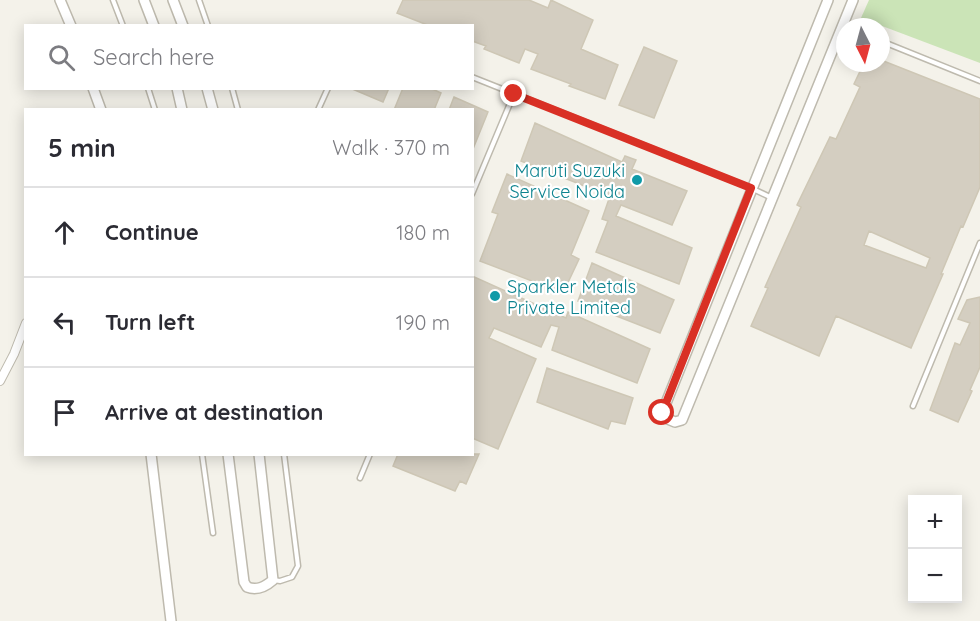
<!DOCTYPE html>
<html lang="en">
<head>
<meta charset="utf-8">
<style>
  :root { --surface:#fff; --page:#f7f7f7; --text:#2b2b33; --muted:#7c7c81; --line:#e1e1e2 }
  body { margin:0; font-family:Quicksand,sans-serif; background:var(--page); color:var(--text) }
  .controls { position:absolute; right:18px; bottom:18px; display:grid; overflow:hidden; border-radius:0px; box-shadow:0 3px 15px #0003 }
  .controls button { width:54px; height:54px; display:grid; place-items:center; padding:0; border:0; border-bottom:2px solid var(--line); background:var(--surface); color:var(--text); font:30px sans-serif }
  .compass { position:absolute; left:836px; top:18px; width:54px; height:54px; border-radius:50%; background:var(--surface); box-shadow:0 3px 15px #0003; rotate:174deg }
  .stop { position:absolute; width:18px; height:18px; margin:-14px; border:4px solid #d93025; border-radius:50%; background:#fff }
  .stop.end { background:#d93025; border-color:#fff; box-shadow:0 2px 6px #0008 }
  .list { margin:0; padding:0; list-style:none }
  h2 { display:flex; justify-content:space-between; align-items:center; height:78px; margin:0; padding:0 24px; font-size:26px }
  h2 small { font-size:20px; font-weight:400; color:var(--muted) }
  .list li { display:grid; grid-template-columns:39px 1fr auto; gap:18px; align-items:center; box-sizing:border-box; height:90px; padding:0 24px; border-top:2px solid var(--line) }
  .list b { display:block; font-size:22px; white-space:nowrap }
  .list em { font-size:20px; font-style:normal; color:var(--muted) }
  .icon { flex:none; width:33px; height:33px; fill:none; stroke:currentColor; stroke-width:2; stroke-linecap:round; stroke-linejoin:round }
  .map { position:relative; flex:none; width:980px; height:621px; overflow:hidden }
  .search { position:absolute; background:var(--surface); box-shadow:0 3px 15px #0003; left:24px; top:24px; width:450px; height:66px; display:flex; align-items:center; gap:15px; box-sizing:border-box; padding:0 21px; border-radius:0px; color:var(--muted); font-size:22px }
  .panel { position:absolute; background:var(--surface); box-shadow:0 3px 15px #0003; left:24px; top:108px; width:450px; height:348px; border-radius:0px }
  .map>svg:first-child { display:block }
  .green { fill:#cbe4b7 }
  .building { fill:#d4cec1; stroke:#cec7b5; stroke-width:1.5; fill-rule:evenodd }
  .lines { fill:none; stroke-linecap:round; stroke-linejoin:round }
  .service-casing { stroke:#bebaae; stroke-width:7 }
  .minor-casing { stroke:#bebaae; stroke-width:10 }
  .tertiary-casing { stroke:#bebaae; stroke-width:12 }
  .service { stroke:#fff; stroke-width:4 }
  .minor { stroke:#fff; stroke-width:8 }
  .tertiary { stroke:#fff; stroke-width:9 }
  .route { stroke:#d93025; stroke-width:8 }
  .culture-dot { fill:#0f9aa8; stroke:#fff; stroke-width:2 }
  .labels { text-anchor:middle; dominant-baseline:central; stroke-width:4.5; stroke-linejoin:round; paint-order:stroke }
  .culture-label { font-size:18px; fill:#0d838f; stroke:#fff; text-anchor:end }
</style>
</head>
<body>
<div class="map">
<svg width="980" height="621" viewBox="0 0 980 621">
  <rect width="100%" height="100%" fill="#f4f2ea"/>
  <path class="green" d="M869,0H980V63L861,18Z"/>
  <path class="building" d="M403,0H529L548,8L551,0L593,20L581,49L618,65L605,99L569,86L571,84L531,69L538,54L525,49L519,63L484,49L486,46L472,41V26H430L397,13Z
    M644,47L677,61L654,118L619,105Z
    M881,60L980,99V187L963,227L961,226L941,274H943L911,348L836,316L819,356L751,326L768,288L765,287L801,207L797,205L830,137L836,139L860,87L854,84L864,63H881ZM869,231L930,258L926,268L864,245Z
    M350,88H389L383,102Z
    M403,88H430L441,93L434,110H394Z
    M454,97L488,112L473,149L472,110H449Z
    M535,123L622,162L625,156L636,160L632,169L687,191L672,225L621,205L616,216L692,248L679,284L596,252L608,221L602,219L610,196L521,161Z
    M507,174L589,211L571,255L579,259L563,293L480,261L498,214L492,212Z
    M592,263L674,300L660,333L578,301Z
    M472,276L566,318L568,312L650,349L637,383L552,350L559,327L551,325L541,347L494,328L489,338L536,359L498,449L472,438Z
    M980,297V367L970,390L972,391L958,422L930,410L955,343L960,345L970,323L958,319L967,300Z
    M547,368L633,398L625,424L611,421L608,429L537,402Z
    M398,454H479L466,484L460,481L455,491L393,466Z"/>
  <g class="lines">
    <g class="service-casing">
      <path id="service" d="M113,0L123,26
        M199,0L208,26
        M881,41L980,81
        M472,77L751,188L772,198
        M148,88L155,110
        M232,88L238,110
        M318,110L328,88
        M472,194L514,94
        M913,406L980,243
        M202,454L213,533
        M360,478L370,454
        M273,580L280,581L292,577L298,566L284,454"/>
    </g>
    <g class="minor-casing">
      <path id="minor" d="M0,381L14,354L26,323"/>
    </g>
    <g class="tertiary-casing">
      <path id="tertiary" d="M60,0L71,26
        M144,0L154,26
        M173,0L183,26
        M828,0L662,413L663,417L675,422L682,420L853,0
        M93,88L101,110
        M177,88L182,110
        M207,88L213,110
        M151,454L171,621
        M228,454L244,582L247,587C257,591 265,587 273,580L259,454"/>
    </g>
    <use href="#service" class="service"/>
    <use href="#minor" class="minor"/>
    <use href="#tertiary" class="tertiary"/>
  </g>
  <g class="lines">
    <path class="route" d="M514,94L751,188L662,413"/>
  </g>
  <g class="culture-dot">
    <circle cx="637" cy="180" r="6"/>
    <circle cx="495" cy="296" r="6"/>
  </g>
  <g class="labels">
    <g class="culture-label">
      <text x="625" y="170">Maruti Suzuki<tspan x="625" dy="21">Service Noida</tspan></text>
      <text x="507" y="286" text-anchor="start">Sparkler Metals<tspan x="507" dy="21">Private Limited</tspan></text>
    </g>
  </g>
</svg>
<div class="controls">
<button>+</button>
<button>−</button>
</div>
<svg class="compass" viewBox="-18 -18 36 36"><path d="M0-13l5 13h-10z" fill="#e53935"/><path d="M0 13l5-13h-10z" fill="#7c7c81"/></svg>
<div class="stop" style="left:662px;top:413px"></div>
<div class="stop end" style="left:514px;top:94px"></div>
<div class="search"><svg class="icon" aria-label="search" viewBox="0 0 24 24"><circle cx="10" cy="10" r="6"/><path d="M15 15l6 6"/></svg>Search here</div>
<section class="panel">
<h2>5 min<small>Walk · 370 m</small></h2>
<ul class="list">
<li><svg class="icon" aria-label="ahead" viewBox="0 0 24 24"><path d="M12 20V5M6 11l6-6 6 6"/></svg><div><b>Continue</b></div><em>180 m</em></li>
<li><svg class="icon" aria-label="left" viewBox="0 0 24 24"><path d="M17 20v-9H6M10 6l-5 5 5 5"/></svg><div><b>Turn left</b></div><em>190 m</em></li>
<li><svg class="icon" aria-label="arrive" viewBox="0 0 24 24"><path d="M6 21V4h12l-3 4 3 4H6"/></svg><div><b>Arrive at destination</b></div></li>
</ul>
</section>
</div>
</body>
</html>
